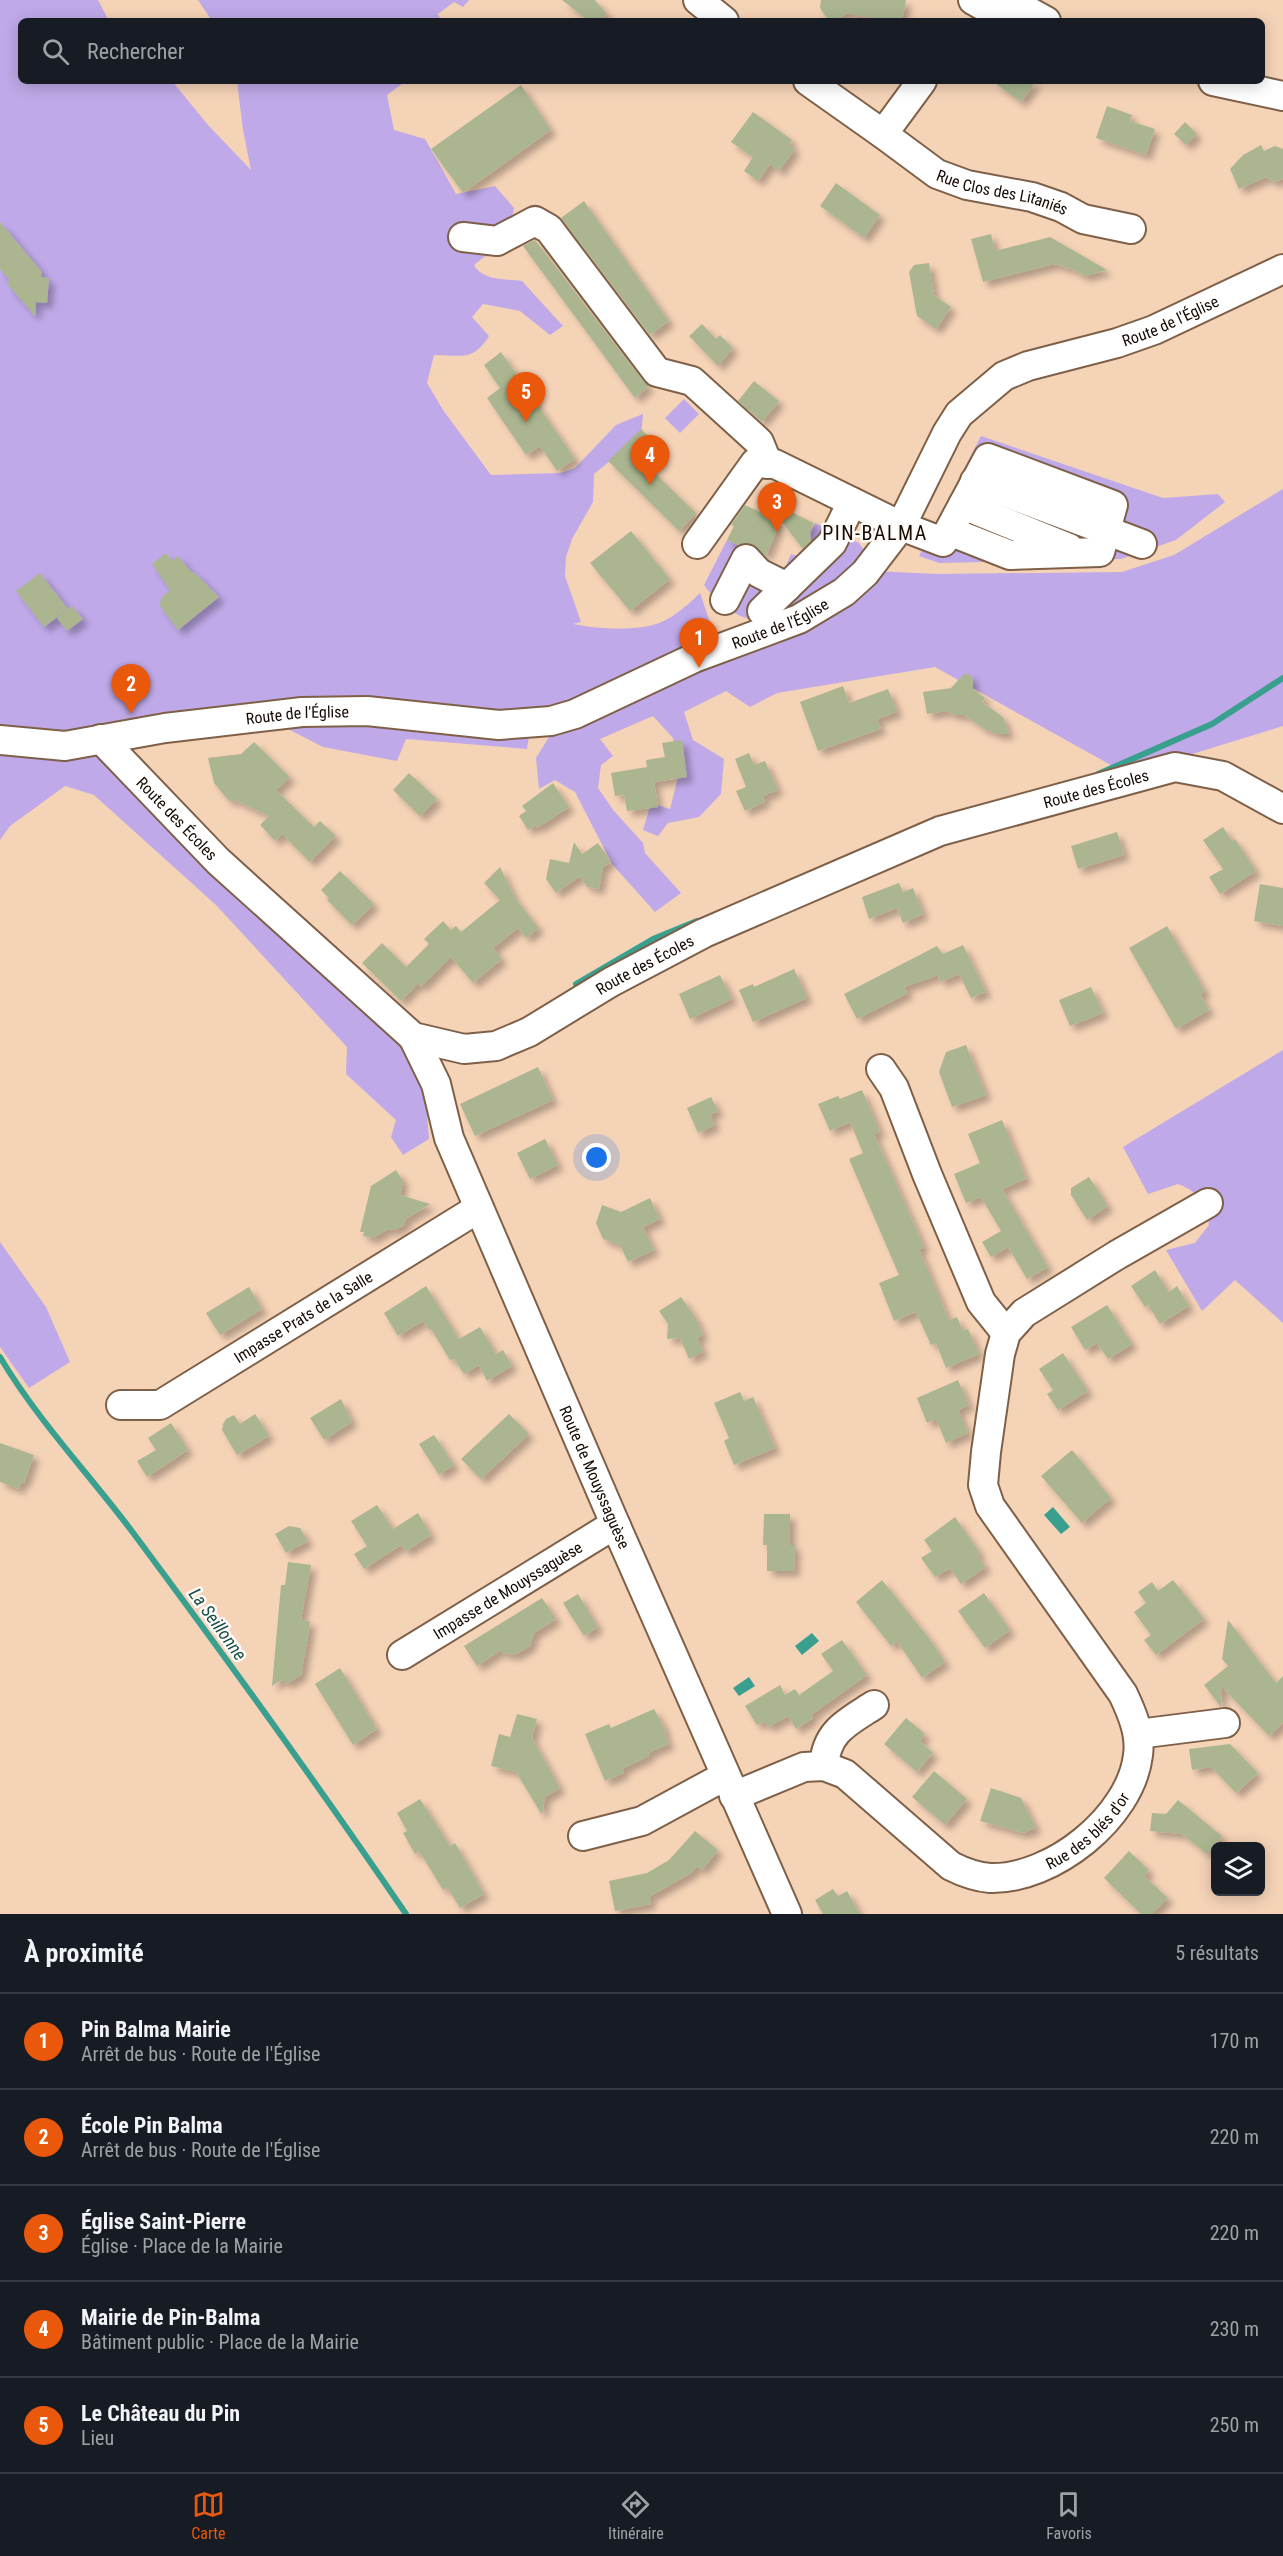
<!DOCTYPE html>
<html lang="fr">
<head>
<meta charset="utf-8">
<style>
  :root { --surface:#171b24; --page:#242831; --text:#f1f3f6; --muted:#9ea1a6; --line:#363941; --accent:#ea580c }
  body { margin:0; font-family:"Roboto Condensed",sans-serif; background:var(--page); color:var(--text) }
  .controls { position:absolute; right:18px; bottom:18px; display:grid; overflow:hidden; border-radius:9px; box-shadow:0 3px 15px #0003 }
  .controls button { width:54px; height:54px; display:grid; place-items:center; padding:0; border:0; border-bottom:2px solid var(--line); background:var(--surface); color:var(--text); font:30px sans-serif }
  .you { position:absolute; left:597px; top:1158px; width:21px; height:21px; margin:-15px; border:4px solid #fff; border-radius:50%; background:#1a73e8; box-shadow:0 0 0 9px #1a73e833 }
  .badge { display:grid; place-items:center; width:39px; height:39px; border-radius:50%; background:var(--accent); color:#fff; font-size:20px; font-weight:700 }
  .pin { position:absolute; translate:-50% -50px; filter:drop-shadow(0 2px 3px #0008) }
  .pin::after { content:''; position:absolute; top:32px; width:21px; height:18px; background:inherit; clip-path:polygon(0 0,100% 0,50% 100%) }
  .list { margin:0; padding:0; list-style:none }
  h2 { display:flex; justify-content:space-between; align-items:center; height:78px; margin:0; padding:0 24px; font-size:26px }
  h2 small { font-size:20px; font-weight:400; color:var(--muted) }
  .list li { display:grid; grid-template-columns:39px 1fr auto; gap:18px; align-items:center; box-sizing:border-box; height:96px; padding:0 24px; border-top:2px solid var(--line) }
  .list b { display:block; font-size:22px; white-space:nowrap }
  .list p { margin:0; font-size:20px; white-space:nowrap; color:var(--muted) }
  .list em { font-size:20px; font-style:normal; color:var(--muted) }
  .icon { flex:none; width:33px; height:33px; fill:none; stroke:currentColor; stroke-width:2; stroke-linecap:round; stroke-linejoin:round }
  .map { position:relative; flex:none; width:1283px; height:1914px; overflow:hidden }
  .search { position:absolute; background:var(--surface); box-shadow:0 3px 15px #0003; left:18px; right:18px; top:18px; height:66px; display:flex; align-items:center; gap:15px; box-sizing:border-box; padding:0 21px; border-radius:9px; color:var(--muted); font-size:22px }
  .sheet { height:558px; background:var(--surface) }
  nav { display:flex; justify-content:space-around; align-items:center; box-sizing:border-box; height:84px; border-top:2px solid var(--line); background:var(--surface); font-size:16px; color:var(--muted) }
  nav a { display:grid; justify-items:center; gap:3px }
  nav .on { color:var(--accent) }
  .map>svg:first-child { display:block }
  .green { fill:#bfa9e8 }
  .water { fill:#399f8e }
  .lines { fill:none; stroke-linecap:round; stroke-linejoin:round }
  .stream { stroke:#399f8e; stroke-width:6 }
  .building { fill:#abb690; filter:url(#shadow) }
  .minor-casing { stroke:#7e6048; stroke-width:32 }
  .minor { stroke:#fff; stroke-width:28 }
  .labels { text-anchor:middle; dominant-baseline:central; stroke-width:5; stroke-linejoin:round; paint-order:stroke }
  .street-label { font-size:16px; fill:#160a03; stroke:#fefaf8 }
  .water-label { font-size:18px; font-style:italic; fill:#134d44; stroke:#fefaf8 }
  .quarter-label { font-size:20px; letter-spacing:1.5px; fill:#160a03; stroke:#fefaf8 }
</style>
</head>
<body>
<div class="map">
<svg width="1283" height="1914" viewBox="0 0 1283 1914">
  <defs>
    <filter id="shadow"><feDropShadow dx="5.5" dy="5.5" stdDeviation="3" flood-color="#0004"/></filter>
  </defs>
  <rect width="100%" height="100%" fill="#f5d3b7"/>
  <path class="green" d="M0,0H98L109,21H21V81H172L208,125L251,170L243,130L237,81H406L387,95L394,130L425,139L456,194L495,186L514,208L505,250L484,257L474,265C483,281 506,279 522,281L563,326L550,335L520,311L483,304L472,317L489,336C473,362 461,355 434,355L427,383L443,410L491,475L560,473L575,468L616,425L643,414L641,436L594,474L593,502L572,539L566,557L565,576L581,622L573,624C598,629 628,631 653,625C670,621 688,605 700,593L714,634L690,648L699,664L872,571L937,574L1122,572L1174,555L1283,489V726L1127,774L935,667L777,693L750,707L726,691L684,712L693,740L724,759L721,794L699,817L668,823L658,836L643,830L651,803L670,809L679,773L673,738L653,716L600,739L613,756L601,765L598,788L614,811L643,843L645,853L681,893L655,912L612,864L575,792L555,780L539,789L536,758L554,729L529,736L527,749L406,739L397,761L323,747L245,707L156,713L133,747L139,768L421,1041L429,1139L403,1155L391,1137L396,1120L346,1074L347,1047L216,905L94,795L65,786L10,826L0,840Z
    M198,0H469L463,7L454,2L438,14L441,21H212Z
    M684,399L699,414L680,433L665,418Z
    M981,436L1163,498L1218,494L1225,502L1176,540L1121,559L939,563L919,556Z
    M815,523L859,543L865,552L862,560L816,598L756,621C732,615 718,604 704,585L727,540L785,568L791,554L798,556L812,543L809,535Z
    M1283,1050V1323L1235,1280L1202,1311L1166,1250L1195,1243L1209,1225C1206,1203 1199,1192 1178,1184L1148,1194L1123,1147Z
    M0,1242L46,1307L70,1362L29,1388L0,1347Z"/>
  <path class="water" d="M1053,1507L1070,1527L1061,1534L1044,1515Z
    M812,1633L819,1641L802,1655L795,1646Z
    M749,1677L755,1686L739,1696L733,1688Z"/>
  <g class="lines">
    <path class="stream" d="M1098,774L1212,724L1283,678
      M576,984L653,939L697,921
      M0,1357C38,1421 90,1475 134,1534C227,1659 318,1785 406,1914"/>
  </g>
  <path class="building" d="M562,0H595L607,14L598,21H589Z
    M821,0H906L902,21H887L847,13L836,21H829L820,8Z
    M992,81H1036L1021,102Z
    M521,85L551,130L463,193L431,149Z
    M1107,106L1132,115L1130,121L1155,129L1146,155L1096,138Z
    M753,112L792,140L789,145L795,149L779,171L770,164L758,181L744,171L753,157L731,142Z
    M1185,122L1197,134L1186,145L1174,134Z
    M1261,145L1264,151L1275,146L1283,149V179L1274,182L1266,177L1239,189L1230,169L1243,155Z
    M836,183L880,215L864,238L820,206Z
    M584,201L669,321L650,335L561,218Z
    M0,222L42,272L41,277L49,278L47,303L36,302L35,316L8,285L9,279L0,269Z
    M991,234L995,251L1050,237L1107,270L1085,276L1072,269L1054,264L983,282L971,239Z
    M535,240L644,382L649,386L635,398L523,246Z
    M929,263L934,295L951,307L936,329L917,316L909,272L914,265Z
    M702,324L716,339L720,335L733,348L718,366L689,336Z
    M501,352L575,459L557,471L540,446L526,455L487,398L500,388L484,365Z
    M754,381L779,401L762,422L738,401Z
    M641,429L653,441L638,457L696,513L679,531L608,461Z
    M745,505L777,520L778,527L766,556L752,544L744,543L737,545L727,540L734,526L731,525Z
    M787,510L814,523L810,532L811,541L803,549L781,521Z
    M631,531L670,579L630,611L590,563Z
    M166,553L172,561L178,556L192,573L194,572L219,597L178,630L160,606L161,598L170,590L152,564Z
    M40,573L68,609L44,627L16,591Z
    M72,606L83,619L67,631L57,618Z
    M964,674H969L973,679V689L985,698L982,702L1003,717L1009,734H996L989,730H986L964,715H955L946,711L927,714L923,692L951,688Z
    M843,686L849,703L888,689L897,712L877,719L881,729L818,751L800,702Z
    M682,740L687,777L654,782L658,807L627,811L624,795L615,796L611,773L647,767L646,760L665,757L662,743Z
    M254,742L290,777L276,790L314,827L320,821L336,836L310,862L282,834L275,841L260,825L269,816L232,799L230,802L214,783L208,758L241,754Z
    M749,753L754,765L765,761L778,790L763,796L765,802L745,811L736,791L746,787L735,759Z
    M409,773L437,799L420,816L393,790Z
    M553,783L569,807L537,828L536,825L528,830L519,816L526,811L522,806Z
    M1223,827L1232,841L1235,839L1256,871L1220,894L1209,877L1223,869L1203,840Z
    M1117,832L1124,855L1078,869L1071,846Z
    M574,842L582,854L598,843L611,862L603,867L599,889L587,887L580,876L556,893L546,879L550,859L569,863Z
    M500,867L515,898L539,928L526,938L518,928L493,948L502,959L473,983L451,957L421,987L418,983L401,1001L362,963L382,943L406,967L429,944L424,939L443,921L451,930L456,926L461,932L500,900L484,883Z
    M340,871L374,904L352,925L327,900L329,898L321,890Z
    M899,883L903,892L913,888L923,914L903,923L897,908L869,919L862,897Z
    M1260,884L1283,888V926L1254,921Z
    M1167,926L1205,991L1200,994L1209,1010L1176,1029L1129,948Z
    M963,945L986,992L971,998L959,974L940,982L938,975L904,987L908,993L857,1019L844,994L937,946L943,954Z
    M794,969L807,998L753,1022L739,990L753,984L754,987Z
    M720,975L732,999L690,1019L679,994Z
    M1091,987L1103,1013L1070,1026L1059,1000Z
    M966,1045L986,1095L952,1107L939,1072L946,1052Z
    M538,1067L553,1100L475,1136L460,1104Z
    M862,1090L880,1132L874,1134L924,1247L919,1249L949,1320L957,1317L963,1331L968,1329L979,1354L946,1368L936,1343L931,1345L916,1312L894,1321L879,1283L899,1275L849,1159L863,1153L850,1122L830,1131L818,1104L838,1096L840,1099Z
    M711,1097L718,1111L710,1115L715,1125L698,1133L687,1108Z
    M1002,1120L1026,1179L1002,1189L1048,1267L1027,1279L1008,1247L991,1257L982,1242L1001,1231L981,1197L966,1203L954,1174L980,1163L968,1134Z
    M545,1139L558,1165L530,1179L517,1153Z
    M396,1170L403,1181L400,1195L430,1204L406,1219L404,1225L395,1230L388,1229L373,1238L363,1236L364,1232H360L371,1186Z
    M1089,1177L1108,1206L1087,1220L1071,1195V1188Z
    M650,1198L660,1219L643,1227L654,1250L628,1262L620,1245L603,1239L596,1223L602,1205L621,1212Z
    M1155,1270L1169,1292L1177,1286L1189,1306L1160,1324L1148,1305L1145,1307L1131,1286Z
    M426,1286L459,1339L480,1327L496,1354L503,1350L512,1366L487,1381L479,1365L464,1374L454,1359L450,1360L431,1329L429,1330L423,1321L398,1336L384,1313Z
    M249,1287L262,1309L220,1335L206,1313Z
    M681,1297L696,1318L703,1335L697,1338L703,1352L689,1359L680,1338L667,1339L668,1324L659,1311Z
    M1107,1305L1132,1344L1108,1359L1097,1343L1085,1350L1071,1327Z
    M1063,1353L1088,1391L1058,1410L1047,1394L1053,1390L1039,1369Z
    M958,1380L969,1405L958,1410L968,1433L946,1443L936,1419L927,1423L917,1398Z
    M740,1392L744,1401L753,1397L775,1448L734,1465L724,1441L729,1438L714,1403Z
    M341,1399L352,1422L324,1440L310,1418Z
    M255,1414L269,1436L237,1455L222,1430L223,1424L226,1419L234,1415L240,1424Z
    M509,1414L529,1434L481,1479L461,1459Z
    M171,1423L188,1450L147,1477L137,1461L156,1450L148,1438Z
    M434,1435L454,1465L439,1475L419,1444Z
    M0,1443L34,1455L24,1483L21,1482L19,1489L0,1482Z
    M1072,1450L1111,1498L1082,1523L1041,1476Z
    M377,1505L393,1529L418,1513L431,1535L406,1551L401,1545L364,1569L354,1554L367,1546L351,1521Z
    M764,1514H790V1545H795L794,1571H767V1545H763Z
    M955,1517L980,1553L977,1555L986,1567L961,1584L950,1568L935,1577L921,1558L932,1551L924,1540Z
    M289,1526L300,1528L308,1541L286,1553L275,1534Z
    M288,1562L311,1565L301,1620L310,1621L308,1636L301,1675L286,1684L283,1679L272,1686L281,1585H285Z
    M882,1580L928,1637L945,1662L922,1678L897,1641L891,1646L856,1602Z
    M1173,1580L1204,1619L1156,1655L1144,1640L1151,1635L1134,1612L1146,1603L1138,1592L1152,1582L1158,1591Z
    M984,1593L1010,1630L985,1648L958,1611Z
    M578,1594L598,1627L584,1636L563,1603Z
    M542,1598L556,1619L534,1633L530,1646L515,1655L503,1653L501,1650L477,1666L464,1646Z
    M1228,1620L1276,1683L1283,1676V1723L1269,1736L1222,1687L1221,1707L1204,1685L1228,1666L1222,1659Z
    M842,1640L867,1675L811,1715L813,1718L796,1729L788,1716L768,1727L765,1721L757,1725L745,1706L780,1685L785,1695L795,1689L799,1695L833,1671L821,1654Z
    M340,1668L377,1729L353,1745L315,1684Z
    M654,1709L666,1731L664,1732L669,1744L648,1753L649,1756L622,1769L624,1773L605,1781L585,1734L609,1724L611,1728Z
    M517,1714L537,1719L532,1738L560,1788L545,1797L542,1815L516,1772L491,1766L499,1734L510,1737Z
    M906,1718L925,1734L920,1741L933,1753L917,1772L884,1744Z
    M1230,1744L1258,1773L1236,1793L1211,1767L1192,1770L1189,1749Z
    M934,1771L967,1799L945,1825L912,1797Z
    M991,1788L1021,1798L1036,1828L1023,1833L980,1821Z
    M420,1799L450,1846L455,1843L484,1894L460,1908L447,1887L443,1890L419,1851L415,1854L403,1833L407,1831L397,1813Z
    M1178,1800L1222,1836L1207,1854L1182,1834L1150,1831L1152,1813L1166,1814Z
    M695,1831L718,1850L702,1870L697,1866L691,1873L649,1897L651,1904L615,1911L609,1881L647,1873L669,1860Z
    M1129,1851L1149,1870L1144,1876L1168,1898L1152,1914H1141L1104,1878Z
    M833,1889L838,1896L847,1891L860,1914H823L815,1900Z"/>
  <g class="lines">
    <g class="minor-casing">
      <g id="minor">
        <path d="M698,0L724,21"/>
        <path d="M973,0L1010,21"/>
        <path d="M1008,0L1046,21"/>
        <path d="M808,81L883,134"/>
        <path id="s1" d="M922,81L883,134L937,174L967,185L1032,197L1061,207L1083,219L1131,229"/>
        <path d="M1213,81L1283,96"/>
        <path d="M463,237L497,241L535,221L549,229L657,372L692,381L759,442L768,464"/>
        <path d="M975,481L1142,544"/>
        <path d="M963,505L1069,548"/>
        <path d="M697,544L755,463L775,464L901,526L943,542L988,458L1113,505L1100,552L1010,555L949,531"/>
        <path d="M725,600L746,559L759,573L787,587"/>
        <path d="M762,611L832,543L852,502"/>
        <path id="s2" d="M101,739L218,861L413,1037L464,1049L496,1046L529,1032L611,982L704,933L940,831L1175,767L1223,776L1283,809"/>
        <path id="s3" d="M0,740L65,746L165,728L302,712L367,711L499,725L551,721L575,714L694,658L799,619L844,592L865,573L901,526L947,433L959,414L1004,376L1028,366L1117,343L1154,330L1283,269"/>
        <path id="s4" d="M413,1037L436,1084L449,1138L616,1526L787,1914"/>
        <path d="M881,1069L894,1088L927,1174L981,1302L1006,1333"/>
        <path id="s5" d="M121,1405H160L479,1208"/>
        <path id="s6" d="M402,1655L604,1531L616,1526"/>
        <path d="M1138,1734L1225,1723"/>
        <path d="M824,1766C826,1731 848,1722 874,1705"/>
        <path id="s7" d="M734,1796L804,1767L824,1766L845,1774L951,1866C963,1872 976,1877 990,1878C1052,1880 1131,1817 1138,1755C1141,1734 1132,1713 1123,1694L990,1506L983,1485L986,1452L1000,1354L1006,1333L1024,1313L1117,1255L1208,1203"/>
        <path d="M583,1836L642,1821L725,1776"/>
      </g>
    </g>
    <use href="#minor" class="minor"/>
  </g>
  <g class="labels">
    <g class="street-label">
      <text stroke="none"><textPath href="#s1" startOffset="201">Rue Clos des Litaniés</textPath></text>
      <text stroke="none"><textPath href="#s3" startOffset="1324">Route de l'Église</textPath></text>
      <text stroke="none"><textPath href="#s3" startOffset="804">Route de l'Église</textPath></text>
      <text stroke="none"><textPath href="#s3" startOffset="300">Route de l'Église</textPath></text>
      <text stroke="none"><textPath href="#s2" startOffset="1172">Route des Écoles</textPath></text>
      <text stroke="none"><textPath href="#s2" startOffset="110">Route des Écoles</textPath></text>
      <text stroke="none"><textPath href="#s2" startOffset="686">Route des Écoles</textPath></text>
      <text stroke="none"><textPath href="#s5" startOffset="207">Impasse Prats de la Salle</textPath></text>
      <text stroke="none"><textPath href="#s4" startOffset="477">Route de Mouyssaguèse</textPath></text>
      <text stroke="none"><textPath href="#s6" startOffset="124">Impasse de Mouyssaguèse</textPath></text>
      <text stroke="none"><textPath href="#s7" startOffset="412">Rue des blés d'or</textPath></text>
    </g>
    <g class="water-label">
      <text transform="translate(218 1624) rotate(54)">La Seillonne</text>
    </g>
    <g class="quarter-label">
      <text x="875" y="533">PIN-BALMA</text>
    </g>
  </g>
</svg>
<div class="controls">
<button><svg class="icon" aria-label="layers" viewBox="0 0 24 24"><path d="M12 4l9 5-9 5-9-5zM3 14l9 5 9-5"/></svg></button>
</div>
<div class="you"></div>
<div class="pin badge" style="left:699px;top:668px">1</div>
<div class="pin badge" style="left:131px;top:714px">2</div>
<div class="pin badge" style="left:777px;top:532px">3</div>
<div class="pin badge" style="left:650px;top:485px">4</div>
<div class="pin badge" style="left:526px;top:422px">5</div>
<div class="search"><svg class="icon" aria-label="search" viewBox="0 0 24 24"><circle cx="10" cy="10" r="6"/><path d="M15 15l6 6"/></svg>Rechercher</div>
</div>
<section class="sheet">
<h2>À proximité<small>5 résultats</small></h2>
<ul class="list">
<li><span class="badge">1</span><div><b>Pin Balma Mairie</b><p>Arrêt de bus · Route de l'Église</p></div><em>170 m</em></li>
<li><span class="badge">2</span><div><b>École Pin Balma</b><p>Arrêt de bus · Route de l'Église</p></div><em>220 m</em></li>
<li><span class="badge">3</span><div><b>Église Saint-Pierre</b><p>Église · Place de la Mairie</p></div><em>220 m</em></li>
<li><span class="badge">4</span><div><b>Mairie de Pin-Balma</b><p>Bâtiment public · Place de la Mairie</p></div><em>230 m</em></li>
<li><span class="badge">5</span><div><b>Le Château du Pin</b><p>Lieu</p></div><em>250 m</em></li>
</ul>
</section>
<nav>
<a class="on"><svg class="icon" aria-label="map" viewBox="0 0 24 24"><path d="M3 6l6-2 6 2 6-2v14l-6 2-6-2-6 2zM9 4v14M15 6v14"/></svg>Carte</a>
<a><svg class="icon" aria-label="directions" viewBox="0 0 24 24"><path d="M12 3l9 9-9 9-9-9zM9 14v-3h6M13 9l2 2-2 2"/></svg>Itinéraire</a>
<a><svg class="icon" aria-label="saved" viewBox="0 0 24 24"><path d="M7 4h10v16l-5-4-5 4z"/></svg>Favoris</a>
</nav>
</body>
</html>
